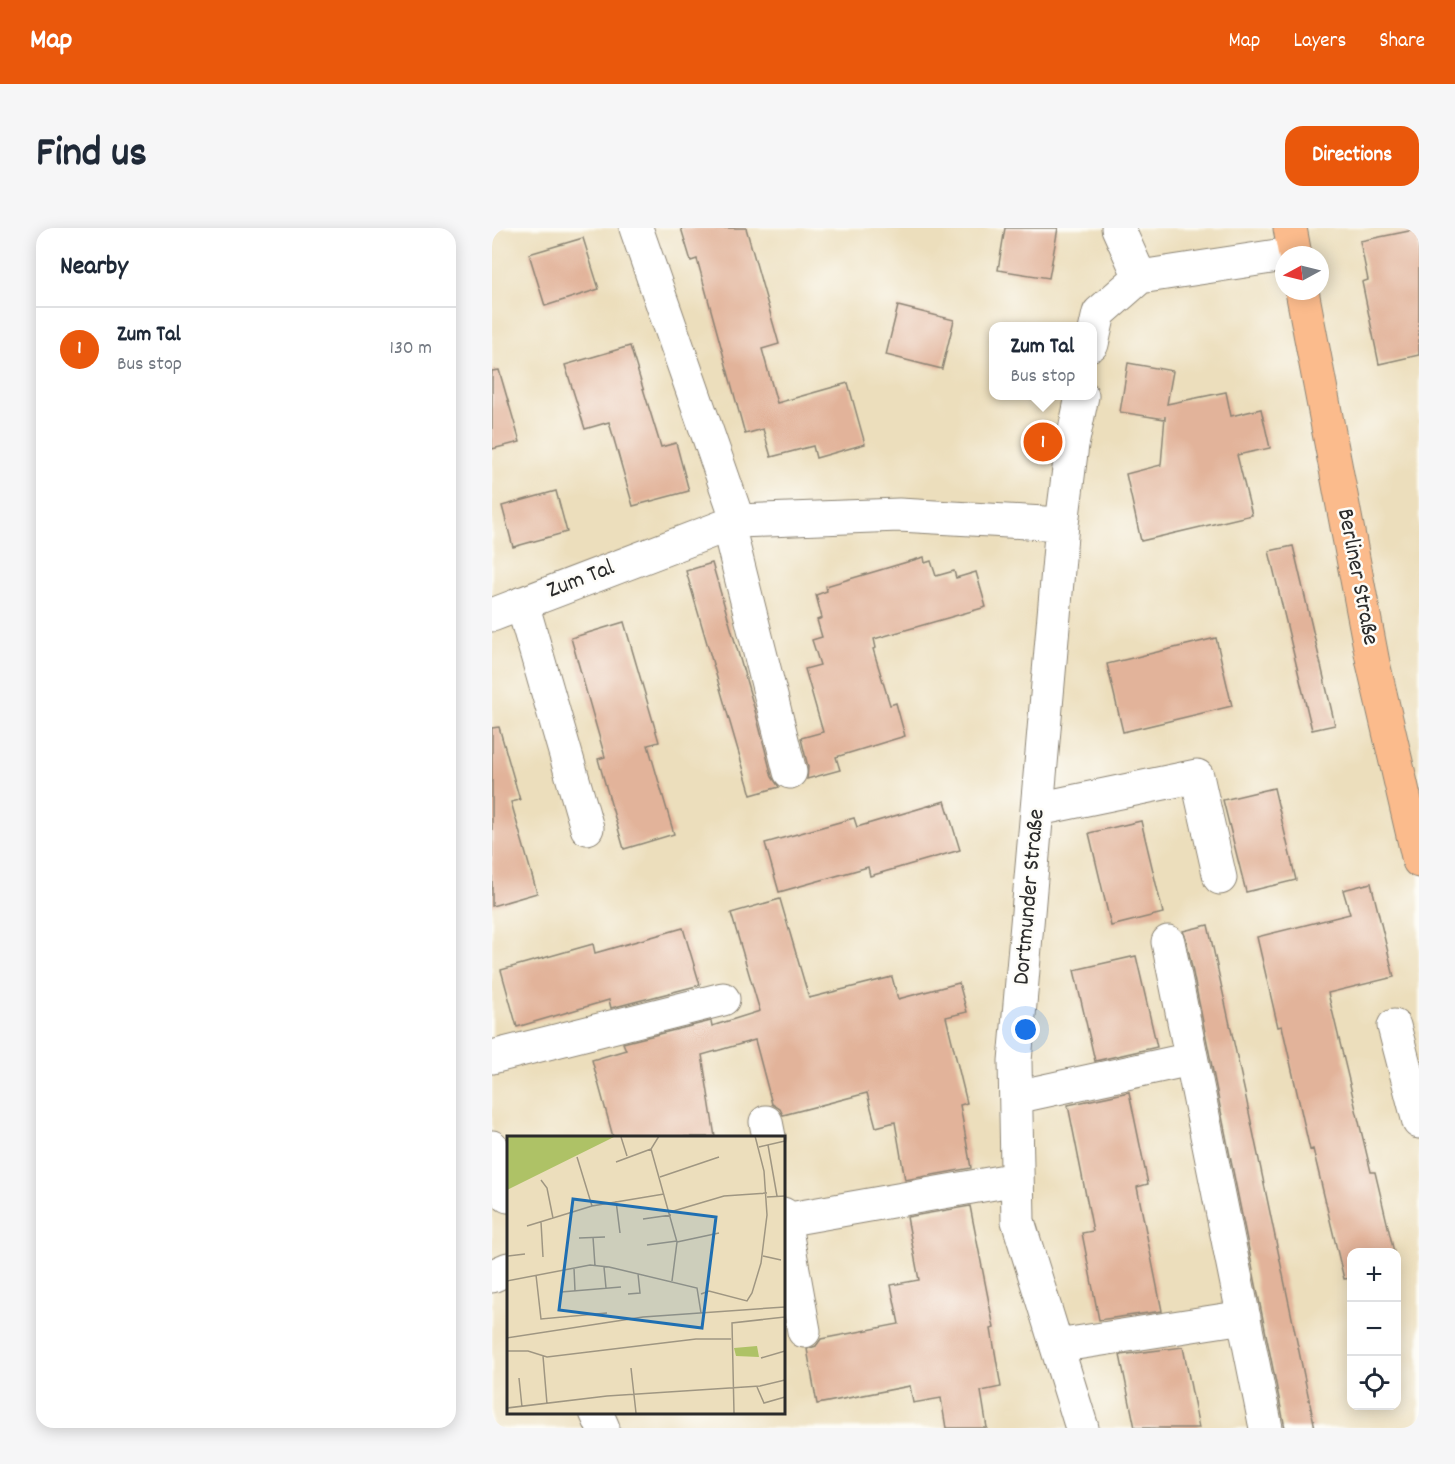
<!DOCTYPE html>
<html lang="en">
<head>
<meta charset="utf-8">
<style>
  :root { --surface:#fff; --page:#f6f6f7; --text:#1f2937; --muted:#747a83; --line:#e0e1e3; --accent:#ea580c }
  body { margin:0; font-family:Dekko,sans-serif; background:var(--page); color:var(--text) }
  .controls { position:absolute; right:18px; bottom:18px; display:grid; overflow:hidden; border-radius:12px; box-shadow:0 3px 15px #0003 }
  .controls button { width:54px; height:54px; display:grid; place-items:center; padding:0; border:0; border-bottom:2px solid var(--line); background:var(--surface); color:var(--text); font:30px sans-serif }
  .compass { position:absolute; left:783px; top:18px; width:54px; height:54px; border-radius:50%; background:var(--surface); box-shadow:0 3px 15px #0003; rotate:263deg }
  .you { position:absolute; left:534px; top:802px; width:21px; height:21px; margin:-15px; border:4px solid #fff; border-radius:50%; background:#1a73e8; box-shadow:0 0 0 9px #1a73e833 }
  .badge { display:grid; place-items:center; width:39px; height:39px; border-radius:50%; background:var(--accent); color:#fff; font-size:20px; font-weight:700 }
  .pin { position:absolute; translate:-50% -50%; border:3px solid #fff; box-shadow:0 2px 6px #0006 }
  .popup { position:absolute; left:497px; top:94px; width:108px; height:78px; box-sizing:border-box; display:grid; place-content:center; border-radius:12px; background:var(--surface); filter:drop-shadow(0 2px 4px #0005); font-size:20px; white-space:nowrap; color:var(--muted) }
  .popup b { font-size:22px; color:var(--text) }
  .popup::after { content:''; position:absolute; left:50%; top:100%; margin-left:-12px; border:12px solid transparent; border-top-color:var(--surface) }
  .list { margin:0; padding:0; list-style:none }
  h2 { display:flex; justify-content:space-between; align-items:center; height:78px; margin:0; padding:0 24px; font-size:26px }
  h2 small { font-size:20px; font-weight:400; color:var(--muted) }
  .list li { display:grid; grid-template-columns:39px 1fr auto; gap:18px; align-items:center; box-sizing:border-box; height:84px; padding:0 24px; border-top:2px solid var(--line) }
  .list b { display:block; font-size:22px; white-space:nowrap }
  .list p { margin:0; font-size:20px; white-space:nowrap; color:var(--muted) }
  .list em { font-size:20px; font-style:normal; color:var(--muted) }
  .icon { flex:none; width:33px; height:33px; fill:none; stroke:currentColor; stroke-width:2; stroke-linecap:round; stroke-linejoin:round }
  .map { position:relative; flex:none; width:927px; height:1200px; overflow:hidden; border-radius:18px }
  header { display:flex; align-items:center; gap:36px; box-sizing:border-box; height:84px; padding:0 30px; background:var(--accent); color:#fff }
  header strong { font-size:28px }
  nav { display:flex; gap:33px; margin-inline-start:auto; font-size:21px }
  .intro { display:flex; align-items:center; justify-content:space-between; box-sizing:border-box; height:144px; padding:0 36px }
  h1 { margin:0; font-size:42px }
  .button { padding:15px 27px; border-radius:18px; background:var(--accent); color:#fff; font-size:21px; font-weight:700 }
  main { display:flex; gap:36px; padding:0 36px }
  aside { flex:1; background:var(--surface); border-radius:18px; box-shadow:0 3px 15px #0003 }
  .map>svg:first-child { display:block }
  .building { fill:#e2b39a }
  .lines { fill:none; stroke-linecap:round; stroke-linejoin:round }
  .minor-casing { stroke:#8c8474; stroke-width:35 }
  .major-casing { stroke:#8c8474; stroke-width:35 }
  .minor { stroke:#fff; stroke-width:33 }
  .major { stroke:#fbbb8c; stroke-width:33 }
  .labels { text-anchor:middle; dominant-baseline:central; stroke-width:5; stroke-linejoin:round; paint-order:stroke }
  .street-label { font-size:24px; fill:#2b2b2b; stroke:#fdfcf7 }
  .inset-road { fill:none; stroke:#9f9682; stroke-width:1.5 }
  .view { fill:#1f6fb2; fill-opacity:0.15; stroke:#1f6fb2; stroke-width:3 }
  .inset-edge { fill:none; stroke:#2b2b2b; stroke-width:3 }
</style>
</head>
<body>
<header>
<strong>Map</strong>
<nav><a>Map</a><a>Layers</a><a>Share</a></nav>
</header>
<div class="intro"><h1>Find us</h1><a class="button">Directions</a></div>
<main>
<aside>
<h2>Nearby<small></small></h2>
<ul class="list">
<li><span class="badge">1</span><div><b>Zum Tal</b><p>Bus stop</p></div><em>130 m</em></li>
</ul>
</aside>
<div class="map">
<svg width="927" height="1200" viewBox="0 0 927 1200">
  <rect width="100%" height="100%" fill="#fdfcf7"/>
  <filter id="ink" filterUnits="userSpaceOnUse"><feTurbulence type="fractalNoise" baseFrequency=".0167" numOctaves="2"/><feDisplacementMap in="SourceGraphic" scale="12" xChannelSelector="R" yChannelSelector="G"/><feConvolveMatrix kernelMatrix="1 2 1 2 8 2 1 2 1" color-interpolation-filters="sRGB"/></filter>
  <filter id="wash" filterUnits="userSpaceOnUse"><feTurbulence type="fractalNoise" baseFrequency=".008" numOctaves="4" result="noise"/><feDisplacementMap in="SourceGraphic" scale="24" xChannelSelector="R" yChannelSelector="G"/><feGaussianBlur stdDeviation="1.35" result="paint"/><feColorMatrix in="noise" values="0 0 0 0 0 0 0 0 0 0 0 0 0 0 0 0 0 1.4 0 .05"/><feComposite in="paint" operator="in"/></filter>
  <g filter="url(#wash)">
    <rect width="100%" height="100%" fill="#ecdebc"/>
    <g id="blocks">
      <path class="building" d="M189,0H254L287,116L270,121L285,175L356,155L373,216L324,230L321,218L279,229L271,201L253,206L205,31L199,33Z
        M513,0H566L557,50L506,42Z
        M927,1V127L887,136L870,54L876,52L868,13Z
        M91,10L107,61L53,78L37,26Z
        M406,78L462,92L450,141L394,127Z
        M138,118L169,219L184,215L197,263L141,278L117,194L93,201L73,137Z
        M636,135L681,143L675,176L734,164L739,188L769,181L778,220L745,227L760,287L649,313L634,246L669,237L673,188V191L628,184Z
        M7,142L28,214L0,221V143Z
        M64,263L75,304L21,319L10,278Z
        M801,318L843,497L820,502L777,323Z
        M432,329L433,335L439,333L444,348L462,343L464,350L484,344L494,379L382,411L384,420L381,421L398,477L404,475L413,508L344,529L348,542L315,551L316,539L309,510L331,504L313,441L328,437L320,412L330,409L325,392L330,390L324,367L335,363L334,358Z
        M220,335L264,486L280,549L287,559L259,567L194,343Z
        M132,394L167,514L156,517L182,606L132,621L106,531L113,529L79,410Z
        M724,410L740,478L631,504L615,436Z
        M7,499L28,572L19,574L45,665L0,678V500Z
        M782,560L804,652L754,664L731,572Z
        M453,573L468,622L378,648L376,639L287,664L273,615L362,590L365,599Z
        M649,593L671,685L619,698L597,605Z
        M879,655L902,749L836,765L879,944H883L902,1024H860V1050L852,1051L821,921L818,922L790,798L786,799L765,709L858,686L851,662Z
        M288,671L317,770L400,749L406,771L467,755L475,784L454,789L475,875L468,877L479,940L413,952L403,894L384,899L375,865L291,887L288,881L280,876L263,812L210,827L223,909H121L100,832L134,822L131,815L219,793L220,798L268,783L239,685Z
        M716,697L753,865L823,1200H793L694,710L691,703Z
        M191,700L208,757L119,780L117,772L25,799L9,742L101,716L103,725Z
        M644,728L665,819L603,833L582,742Z
        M637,864L656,956L645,959L670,1083L607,1092L590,1005L601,1003L576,877Z
        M478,978L502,1100L499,1101L509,1159L489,1163L495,1200H454L449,1170L421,1175L418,1158L325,1176L315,1121L324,1118L329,1111L407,1096L399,1057L427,1052L415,989Z
        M691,1119L707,1200H643L628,1127Z"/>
    </g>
  </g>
  <g filter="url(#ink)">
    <use href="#blocks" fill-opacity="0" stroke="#8c8474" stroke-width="1.5"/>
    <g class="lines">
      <g class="minor-casing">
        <path id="minor" d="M144,0L246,293
          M626,0L648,49
          M600,116L607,85L648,49L792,27
          M236,297L298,544
          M30,375L95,600
          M0,387L246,293L407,287L570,296
          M546,581L705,548L728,650
          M676,714L774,1200
          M902,798L927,894
          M0,829L231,771
          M524,869L699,831
          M274,894L277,909
          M0,919L16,968
          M291,986L312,1103
          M292,992L525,951
          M0,1048L16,1041
          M565,1118L752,1089
          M104,1184L111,1200
          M590,1200L526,993L523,833L570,296L580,217L590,168"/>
      </g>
      <g class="major-casing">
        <path id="major" d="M798,0L803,27
          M810,63L881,435L927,633"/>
      </g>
      <use href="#minor" class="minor"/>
      <use href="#major" class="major"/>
    </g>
  </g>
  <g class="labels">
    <g class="street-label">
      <text transform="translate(865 349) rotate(79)">Berliner Straße</text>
      <text transform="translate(89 352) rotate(-21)">Zum Tal</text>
      <text transform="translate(538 669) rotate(-85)">Dortmunder Straße</text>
    </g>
  </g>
  <g transform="translate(15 908)">
    <rect width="278" height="278" fill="#ecdebc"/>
    <path d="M0,0H109L0,54ZM250,210L252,221L229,220L227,212Z" fill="#aec266"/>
    <path class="inset-road" d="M152,0L144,13L170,106L165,145M114,1L120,20M261,9L270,60M252,11L278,5M70,21L85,70M109,26L144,13M153,41L212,21M34,44L40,52L46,82M260,61L278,60M109,65L113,97M163,76L217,60L260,57M136,83L164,79M34,86L36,121M20,90L85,70L157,58M86,101L88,130M72,102L98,101M170,106L212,97M140,109L170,105M0,120L18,118M256,120L274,124M97,131L99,152M67,132L68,155M29,139L34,183L100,177M0,145L83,129L102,131L190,152L194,177M54,156L114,151M121,158L133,157L131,138M194,158L202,155L240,165L245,157L254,127L260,79L257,35L248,0M0,202L136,181L278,171M0,215H21L40,221L189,203H224M36,220L40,268M254,222L278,215M124,232L129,277M12,242L15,271M250,251L257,267L278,261M0,272L100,260L253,250L278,244M227,277L225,187L278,181"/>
    <path class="view" d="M66,63L209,81L195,192L52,174Z"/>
    <rect width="278" height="278" class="inset-edge"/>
  </g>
</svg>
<div class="controls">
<button>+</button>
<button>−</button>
<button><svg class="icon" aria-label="locate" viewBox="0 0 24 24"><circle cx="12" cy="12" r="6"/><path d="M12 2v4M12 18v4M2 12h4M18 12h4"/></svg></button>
</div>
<svg class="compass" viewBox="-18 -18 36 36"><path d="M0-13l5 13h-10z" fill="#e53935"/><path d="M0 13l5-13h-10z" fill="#747a83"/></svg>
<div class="you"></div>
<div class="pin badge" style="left:551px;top:214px">1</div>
<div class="popup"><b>Zum Tal</b>Bus stop</div>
</div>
</main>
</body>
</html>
